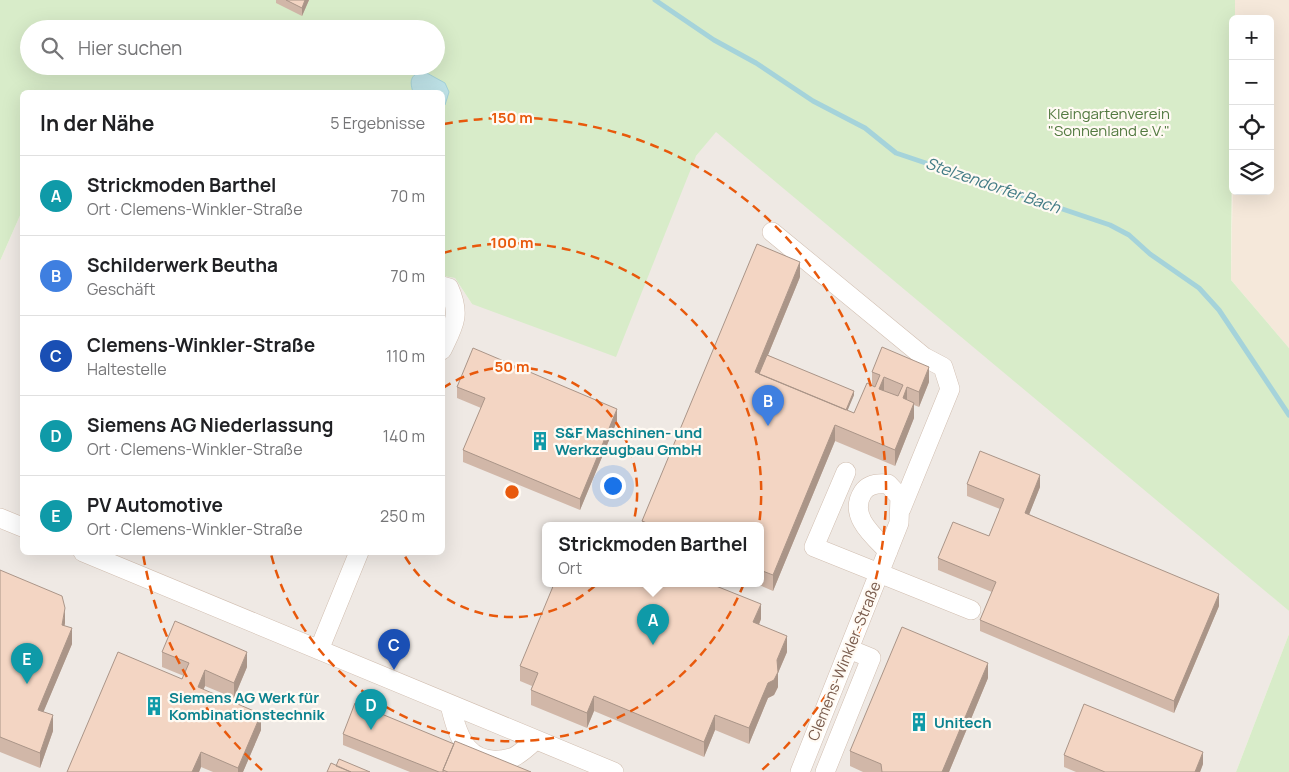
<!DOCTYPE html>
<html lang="de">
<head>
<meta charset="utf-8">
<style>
  :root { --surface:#fff; --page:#f2f2f2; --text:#202124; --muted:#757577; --line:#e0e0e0; --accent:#1a73e8 }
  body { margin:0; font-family:Manrope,sans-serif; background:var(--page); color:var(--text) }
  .controls { position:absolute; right:15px; top:15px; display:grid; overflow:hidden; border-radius:8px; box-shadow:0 5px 20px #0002 }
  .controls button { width:45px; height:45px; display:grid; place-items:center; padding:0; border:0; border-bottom:1px solid var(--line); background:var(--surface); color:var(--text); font:25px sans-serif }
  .you { position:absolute; left:612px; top:485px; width:18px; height:18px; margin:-12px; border:4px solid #fff; border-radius:50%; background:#1a73e8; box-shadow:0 0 0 8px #1a73e833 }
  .badge { display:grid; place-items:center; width:32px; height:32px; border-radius:50%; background:var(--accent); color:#fff; font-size:16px; font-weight:700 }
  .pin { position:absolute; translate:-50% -41px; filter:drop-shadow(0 1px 2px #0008) }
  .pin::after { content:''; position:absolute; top:26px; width:18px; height:15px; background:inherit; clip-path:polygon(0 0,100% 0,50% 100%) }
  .popup { position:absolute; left:542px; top:522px; width:222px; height:65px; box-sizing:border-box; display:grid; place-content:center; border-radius:8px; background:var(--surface); filter:drop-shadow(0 1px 4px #0005); font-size:16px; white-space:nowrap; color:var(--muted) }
  .popup b { font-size:19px; color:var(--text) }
  .popup::after { content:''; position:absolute; left:50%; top:100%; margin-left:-10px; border:10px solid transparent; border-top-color:var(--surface) }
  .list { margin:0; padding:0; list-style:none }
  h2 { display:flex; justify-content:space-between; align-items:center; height:65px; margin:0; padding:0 20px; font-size:21px }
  h2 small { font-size:16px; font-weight:400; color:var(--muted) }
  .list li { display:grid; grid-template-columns:32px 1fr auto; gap:15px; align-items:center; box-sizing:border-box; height:80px; padding:0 20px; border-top:1px solid var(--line) }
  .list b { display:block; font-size:19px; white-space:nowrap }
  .list p { margin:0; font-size:16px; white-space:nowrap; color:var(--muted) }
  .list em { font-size:16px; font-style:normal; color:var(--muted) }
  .icon { flex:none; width:28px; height:28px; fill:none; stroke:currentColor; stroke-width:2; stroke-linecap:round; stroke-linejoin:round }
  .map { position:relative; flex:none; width:1289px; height:772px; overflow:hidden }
  .search { position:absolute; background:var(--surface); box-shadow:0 5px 20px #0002; left:20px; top:20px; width:425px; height:55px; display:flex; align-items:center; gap:12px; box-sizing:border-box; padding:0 18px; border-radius:28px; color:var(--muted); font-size:19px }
  .panel { position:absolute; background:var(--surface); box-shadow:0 5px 20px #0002; left:20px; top:90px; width:425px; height:465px; border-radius:8px }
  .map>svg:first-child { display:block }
  .residential { fill:#f5e8da }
  .industrial { fill:#efe9e4; fill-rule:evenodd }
  .green { fill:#d8ecc9; fill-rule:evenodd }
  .water { fill:#bfe3e8; stroke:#a5d3da }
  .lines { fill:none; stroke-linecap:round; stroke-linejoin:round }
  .stream { stroke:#a5d3da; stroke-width:5 }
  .minor-casing { stroke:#d1beb0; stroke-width:20 }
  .minor { stroke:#fff; stroke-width:19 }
  .wall { fill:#d1b7a8 }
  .shaded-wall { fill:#aa9588 }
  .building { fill:#f3d5c3; stroke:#aa9588; fill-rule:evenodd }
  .ring { fill:none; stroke:#e8590c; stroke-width:2.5; stroke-dasharray:9 6 }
  .labels { text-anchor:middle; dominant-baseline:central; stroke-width:4.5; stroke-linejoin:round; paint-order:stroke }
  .park-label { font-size:15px; fill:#537a41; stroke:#fffaf3 }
  .culture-label { font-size:15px; font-weight:bold; fill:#0d838f; stroke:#fffaf3; text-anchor:start }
  .street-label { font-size:15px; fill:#7a5c4d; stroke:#fffaf3 }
  .water-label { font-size:16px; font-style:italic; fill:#437c86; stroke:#fffaf3 }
  .centre { fill:#e8590c; stroke:#fffaf3; stroke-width:2.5 }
  .ring-label { font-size:15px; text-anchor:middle; font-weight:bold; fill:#e8590c; stroke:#fffaf3; stroke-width:4.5; stroke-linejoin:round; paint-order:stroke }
</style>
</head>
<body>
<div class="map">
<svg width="1289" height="772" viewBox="0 0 1289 772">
  <rect width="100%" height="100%" fill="#fdf6ec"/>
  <path class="residential" d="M1235,0H1289V348L1231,280L1233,173V191H1270V19H1235Z"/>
  <path class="industrial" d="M716,131L984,348L1289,611V634L1236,772H0V261L22,211V552H442L443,276L455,278L472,304L696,156ZM546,526H760V584H546Z"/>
  <path class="green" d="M0,0H1235V19H1233L1231,280L1289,348V611L716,132L696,156L616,357L472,304L455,278L443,276L442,92H22V211L0,261ZM29,29H436V66H29Z
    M1289,634V772H1236Z"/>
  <path class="water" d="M425,72L445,83L449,92L445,105L443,106L442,92H413C409,80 411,73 425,72Z"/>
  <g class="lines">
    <path class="stream" d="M655,0L714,40L756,63L813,101L865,128L896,153L1110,225L1129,235L1150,254L1199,288L1219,310L1289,415"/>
    <g class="minor-casing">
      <path id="minor" d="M772,232L924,357L943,367L950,389L901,509
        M442,286L449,288C461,315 454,325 442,350
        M846,472L814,547L971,610
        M0,518L22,527
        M83,552L614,772
        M319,650L359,552
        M450,705C458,738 468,769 511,758C519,756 529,745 536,740
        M800,772L899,523L900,497L888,484C879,483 869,483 863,492C848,515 872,535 888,551
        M825,772L871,658L849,649"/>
    </g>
    <use href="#minor" class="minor"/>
  </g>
  <path class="wall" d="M276,0H309L302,16L276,3Z
    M800,277L768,355L854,395L847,410L854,413L872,385V372L929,382L919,407L914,405V418L895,466L835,441L773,591L757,584H760V526H642V521Z
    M457,387L617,421L580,510L463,462V450L481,408L457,398Z
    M967,484L1040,487L1029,514L1219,606L1174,713L980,631V620L992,592L938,570V558L989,536L1000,509L967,496Z
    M0,570L65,623L64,626L72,644L43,712L53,731L40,768L0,752Z
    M761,619L759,625L787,652L778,673V687L774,695L768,698L749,744L715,730L704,757L594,711L587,728L531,705V690L532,686L520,681V666Z
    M162,652L247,667L234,698L205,686L203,690L261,730L243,772H213L201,767L199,772H67L182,679L184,676L162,667Z
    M988,678L949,772H863L850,766V751Z
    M343,734L454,744L531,772H410L343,745Z
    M1064,755L1203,764L1200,772H1076L1064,767Z"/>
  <path class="shaded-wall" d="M305,0H309L302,16V8Z
    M800,262V277L756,384L755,372Z
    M929,367V382L919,407V392Z
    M884,377V393L879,389Z
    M907,387V402L903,398Z
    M854,391V395L842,424V420Z
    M914,403V418L895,466V450Z
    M617,409V421L580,510V499Z
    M835,425V441L773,591V575Z
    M1040,475V487L1025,525V513Z
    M1219,594V606L1174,713V701Z
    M761,604V619L753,638V622Z
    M65,608V623L62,640V625Z
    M72,628V644L38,725V710Z
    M787,636V652L778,673V687L774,695L768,698L749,744V728Z
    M247,652V667L234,698V683Z
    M988,663V678L949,772H942Z
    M205,670V686L198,702V687Z
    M594,696V711L587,728V713Z
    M261,714V730L243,772H238V768Z
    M53,715V731L40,768V753Z
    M715,715V730L704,757V742Z
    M201,752V767L199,772H192Z
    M1203,752V764L1200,772H1195Z"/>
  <path class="building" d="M286,0H305L302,8Z
    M757,244L800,262L755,372L854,413L867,383L875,387L880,375L872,372L882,347L929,367L919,392L907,387L903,398L914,403L895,450L835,425L773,575L760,570V526H654L642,521ZM884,377L903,385L898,396L879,389Z
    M473,348L617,409L580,499L463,450L485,398L457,387Z
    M767,355L854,391L846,410L759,374Z
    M980,451L1040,475L1025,513L1219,594L1174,701L980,620L996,582L938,558L953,522L989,536L1004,499L967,484Z
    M0,570L62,596L65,608L62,625L72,628L38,710L53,715L40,753L0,737Z
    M554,584H711L761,604L753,622L787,636L777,660L778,672L774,680L768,683L749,728L715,715L704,742L594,696L587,713L531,690L538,673L520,666Z
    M175,621L247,652L234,683L205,670L198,687L261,714L238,768L201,752L192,772H67L118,652L182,679L189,663L162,652Z
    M902,627L988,663L942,772H882L881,764L850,751Z
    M355,703L454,744L443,770V772H439L343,734Z
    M1084,704L1203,752L1195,772H1105L1064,755Z
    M455,741L531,772H448L443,770Z
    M339,759L370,772H351L336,766Z
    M331,763L351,772H327Z"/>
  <g class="ring">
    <path d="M443 388A125 125 0 1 1 403 553"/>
    <path d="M443 253A249 249 0 1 1 271 554"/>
    <path d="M262 770A374 374 0 0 1 143 554M444 124A374 374 0 0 1 762 770"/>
  </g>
  <defs>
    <g id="building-bare" transform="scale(1.5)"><path d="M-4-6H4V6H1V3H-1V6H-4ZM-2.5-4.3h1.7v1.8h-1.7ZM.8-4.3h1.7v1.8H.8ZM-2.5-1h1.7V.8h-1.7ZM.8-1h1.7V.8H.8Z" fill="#0f9aa8" stroke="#fffaf3" stroke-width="2.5" paint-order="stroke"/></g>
  </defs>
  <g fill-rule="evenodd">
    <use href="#building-bare" x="540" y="441"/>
    <use href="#building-bare" x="154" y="706"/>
    <use href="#building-bare" x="919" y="722"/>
  </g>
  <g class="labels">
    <g class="park-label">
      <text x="1109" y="113">Kleingartenverein<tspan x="1109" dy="17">"Sonnenland e.V."</tspan></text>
    </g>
    <g class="culture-label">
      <text x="555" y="432">S&amp;F Maschinen- und<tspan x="555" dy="17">Werkzeugbau GmbH</tspan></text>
      <text x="169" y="697">Siemens AG Werk für<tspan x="169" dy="17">Kombinationstechnik</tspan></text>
      <text x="934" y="722">Unitech</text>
    </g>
    <g class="street-label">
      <text transform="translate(844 661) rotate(-68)">Clemens-Winkler-Straße</text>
    </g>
    <g class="water-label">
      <text transform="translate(993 185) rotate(19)">Stelzendorfer Bach</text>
    </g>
  </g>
  <circle cx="512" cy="492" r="8" class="centre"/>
  <g class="ring-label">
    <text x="512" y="123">150 m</text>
    <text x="512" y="248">100 m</text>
    <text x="512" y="372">50 m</text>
  </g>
</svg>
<div class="controls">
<button>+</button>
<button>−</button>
<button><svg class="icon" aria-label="locate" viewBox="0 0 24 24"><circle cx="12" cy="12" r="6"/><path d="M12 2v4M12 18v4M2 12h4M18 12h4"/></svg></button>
<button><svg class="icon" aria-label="layers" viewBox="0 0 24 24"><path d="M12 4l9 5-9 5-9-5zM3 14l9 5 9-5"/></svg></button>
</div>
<div class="you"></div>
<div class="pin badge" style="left:653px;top:645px;background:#0f9aa8">A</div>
<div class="popup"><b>Strickmoden Barthel</b>Ort</div>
<div class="pin badge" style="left:768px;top:426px;background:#3f7fe0">B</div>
<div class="pin badge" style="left:394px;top:670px;background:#1a4fb4">C</div>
<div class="pin badge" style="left:371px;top:730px;background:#0f9aa8">D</div>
<div class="pin badge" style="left:27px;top:684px;background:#0f9aa8">E</div>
<div class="search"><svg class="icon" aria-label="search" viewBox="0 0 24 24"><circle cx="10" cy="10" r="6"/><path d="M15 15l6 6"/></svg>Hier suchen</div>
<section class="panel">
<h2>In der Nähe<small>5 Ergebnisse</small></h2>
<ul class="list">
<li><span class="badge" style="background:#0f9aa8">A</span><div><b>Strickmoden Barthel</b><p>Ort · Clemens-Winkler-Straße</p></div><em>70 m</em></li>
<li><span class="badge" style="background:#3f7fe0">B</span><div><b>Schilderwerk Beutha</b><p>Geschäft</p></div><em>70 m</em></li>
<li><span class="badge" style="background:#1a4fb4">C</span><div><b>Clemens-Winkler-Straße</b><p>Haltestelle</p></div><em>110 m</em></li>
<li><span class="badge" style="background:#0f9aa8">D</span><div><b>Siemens AG Niederlassung</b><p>Ort · Clemens-Winkler-Straße</p></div><em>140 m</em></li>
<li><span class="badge" style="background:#0f9aa8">E</span><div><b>PV Automotive</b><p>Ort · Clemens-Winkler-Straße</p></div><em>250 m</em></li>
</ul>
</section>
</div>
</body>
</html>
